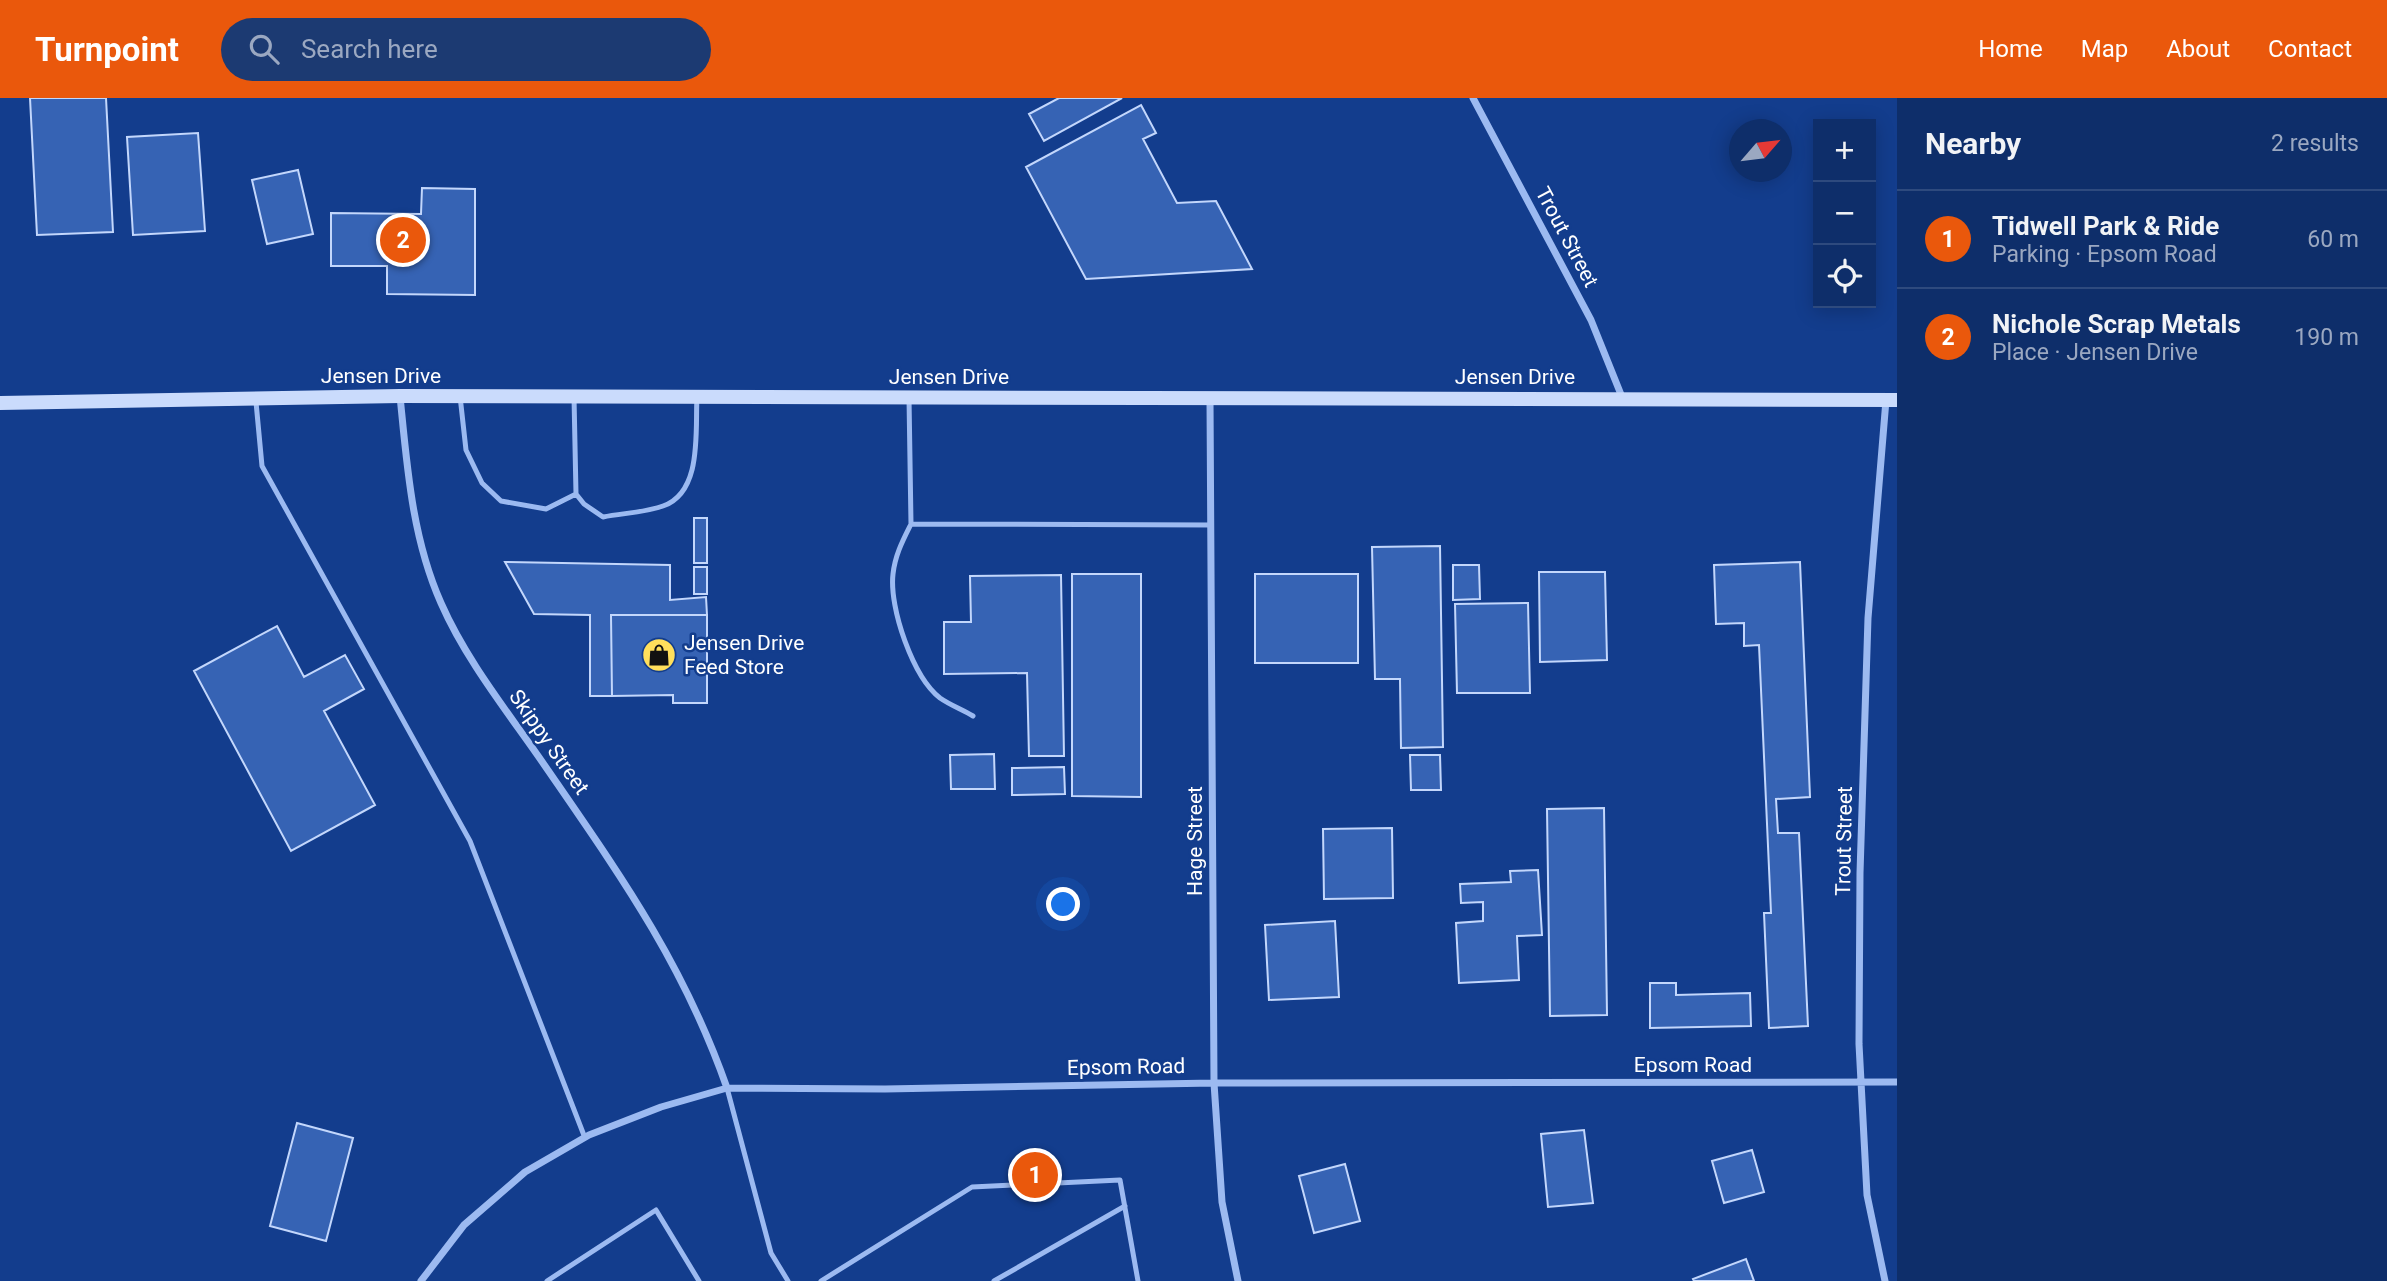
<!DOCTYPE html>
<html lang="en">
<head>
<meta charset="utf-8">
<style>
  :root { --surface:#0e2e6a; --page:#1c3a72; --text:#f1f3f6; --muted:#9ba8c1; --line:#2e4a7e; --accent:#ea580c }
  body { margin:0; font-family:Roboto,sans-serif; background:var(--page); color:var(--text) }
  .controls { position:absolute; right:21px; top:21px; display:grid; overflow:hidden; border-radius:0px; box-shadow:0 4px 18px #0003 }
  .controls button { width:63px; height:63px; display:grid; place-items:center; padding:0; border:0; border-bottom:2px solid var(--line); background:var(--surface); color:var(--text); font:35px sans-serif }
  .compass { position:absolute; left:1729px; top:21px; width:63px; height:63px; border-radius:50%; background:var(--surface); box-shadow:0 4px 18px #0003; rotate:62deg }
  .you { position:absolute; left:1064px; top:807px; width:24px; height:24px; margin:-18px; border:5px solid #fff; border-radius:50%; background:#1a73e8; box-shadow:0 0 0 10px #1a73e833 }
  .badge { display:grid; place-items:center; width:46px; height:46px; border-radius:50%; background:var(--accent); color:#fff; font-size:23px; font-weight:700 }
  .pin { position:absolute; translate:-50% -50%; border:4px solid #fff; box-shadow:0 2px 7px #0006 }
  .list { margin:0; padding:0; list-style:none }
  h2 { display:flex; justify-content:space-between; align-items:center; height:91px; margin:0; padding:0 28px; font-size:30px }
  h2 small { font-size:23px; font-weight:400; color:var(--muted) }
  .list li { display:grid; grid-template-columns:46px 1fr auto; gap:21px; align-items:center; box-sizing:border-box; height:98px; padding:0 28px; border-top:2px solid var(--line) }
  .list b { display:block; font-size:26px; white-space:nowrap }
  .list p { margin:0; font-size:23px; white-space:nowrap; color:var(--muted) }
  .list em { font-size:23px; font-style:normal; color:var(--muted) }
  .icon { flex:none; width:38px; height:38px; fill:none; stroke:currentColor; stroke-width:2; stroke-linecap:round; stroke-linejoin:round }
  .map { position:relative; flex:none; width:1897px; height:1183px; overflow:hidden }
  header { display:flex; align-items:center; gap:42px; box-sizing:border-box; height:98px; padding:0 35px; background:var(--accent); color:#fff }
  header strong { font-size:33px }
  nav { display:flex; gap:38px; margin-inline-start:auto; font-size:24px }
  .search { width:490px; height:63px; background:var(--page); display:flex; align-items:center; gap:18px; box-sizing:border-box; padding:0 24px; border-radius:38px; color:var(--muted); font-size:26px }
  main { display:flex }
  aside { flex:1; background:var(--surface) }
  .map>svg:first-child { display:block }
  .building { fill:#3663b4; stroke:#c3d7fc; stroke-width:2 }
  .lines { fill:none; stroke-linecap:round; stroke-linejoin:round }
  .lane { stroke:#9cbaf1; stroke-width:5 }
  .street { stroke:#9cbaf1; stroke-width:7 }
  .secondary { stroke:#cadbfc; stroke-width:14 }
  .labels { text-anchor:middle; dominant-baseline:central; stroke-width:5; stroke-linejoin:round; paint-order:stroke }
  .street-label { font-size:21px; fill:#fff; stroke:#133d8d }
  .poi-label { font-size:21px; fill:#fff; stroke:#133d8d; text-anchor:start }
</style>
</head>
<body>
<header>
<strong>Turnpoint</strong>
<div class="search"><svg class="icon" aria-label="search" viewBox="0 0 24 24"><circle cx="10" cy="10" r="6"/><path d="M15 15l6 6"/></svg>Search here</div>
<nav><a>Home</a><a>Map</a><a>About</a><a>Contact</a></nav>
</header>
<main>
<div class="map">
<svg width="1897" height="1183" viewBox="0 0 1897 1183">
  <rect width="100%" height="100%" fill="#133d8d"/>
  <path class="building" d="M30,0H106L113,134L37,137Z
    M1059,0H1122L1044,43L1029,16Z
    M1141,7L1156,35L1143,41L1177,105L1216,103L1252,171L1086,181L1026,69Z
    M198,35L205,133L133,137L127,39Z
    M298,72L313,136L267,146L252,82Z
    M422,90L475,91V197L387,196V168H331V115L421,116Z
    M694,420H707V465H694Z
    M1440,448L1443,649L1401,650L1400,581H1375L1372,449Z
    M505,464L670,467V502L706,499L707,517H611L612,598H590V517L534,516Z
    M1800,464L1810,699L1776,701L1778,735H1799L1808,928L1769,930L1764,815H1771L1759,547L1744,548V525L1716,526L1714,467Z
    M1453,467H1479L1480,501L1453,502Z
    M694,469H707V496H694Z
    M1539,474H1605L1607,562L1540,564Z
    M1072,476H1141V699L1072,698Z
    M1255,476H1358V565H1255Z
    M1061,477L1064,658H1029L1027,575L944,576V524H971L970,478Z
    M1528,505L1530,595H1457L1455,506Z
    M611,517H707V605H673V597L612,598Z
    M277,528L304,579L345,557L364,591L324,613L375,707L291,753L194,573Z
    M994,656L995,691H951L950,657Z
    M1410,657H1440L1441,692H1411Z
    M1064,669L1065,696L1012,697V670Z
    M1604,710L1607,917L1550,918L1547,711Z
    M1392,730L1393,800L1324,801L1323,731Z
    M1538,772L1542,837L1517,838L1519,882L1459,885L1456,825L1483,823V804L1461,805L1460,786L1511,784L1510,773Z
    M1335,823L1339,899L1269,902L1265,827Z
    M1650,885H1676V897L1750,895L1751,928L1650,930Z
    M297,1025L353,1040L326,1143L270,1128Z
    M1584,1032L1593,1105L1548,1109L1541,1036Z
    M1752,1052L1764,1094L1724,1105L1712,1063Z
    M1345,1066L1360,1123L1314,1135L1299,1078Z
    M1746,1161L1754,1183H1694L1693,1181Z"/>
  <g class="lines">
    <path class="lane" d="M460,298L466,352L482,385L501,403L546,411L576,396
      M574,299L576,396L584,406L603,419C622,415 644,415 663,408C703,394 695,332 697,299
      M909,300L911,426L1211,427
      M256,304L262,368L470,743L585,1040
      M911,426C903,442 895,457 893,476C889,510 913,579 940,600C950,607 963,612 973,618
      M727,990L771,1155L788,1183
      M547,1183L656,1112L699,1183
      M821,1183L972,1089L1120,1082L1138,1183
      M994,1183L1125,1108"/>
    <path class="street" d="M1473,0L1591,222L1622,299
      M400,298C407,368 412,440 441,505C466,562 507,613 543,665C618,774 683,864 727,990
      M1210,302L1214,985L1222,1104L1238,1183
      M421,1183L464,1127L525,1074L589,1037L661,1009L727,990L885,991L1214,985L1897,984
      M1885,1183L1867,1097L1859,946L1860,775L1868,520L1886,302"/>
    <path class="secondary" d="M0,305L400,298L1897,302"/>
  </g>
  <defs>
    <g id="shop-disc" transform="scale(1.75)"><circle r="9.5" fill="#ffdf5c" stroke="#133d8d"/><path d="M-5-2.5h2.3a2.7 3.5 0 0 1 5.4 0H5L5.5 6h-11ZM-1.5-2.5h3a1.5 2.3 0 0 0-3 0Z" fill="#111"/></g>
  </defs>
  <g fill-rule="evenodd">
    <use href="#shop-disc" x="659" y="557"/>
  </g>
  <g class="labels">
    <g class="street-label">
      <text transform="translate(1567 139) rotate(62)">Trout Street</text>
      <text x="381" y="278">Jensen Drive</text>
      <text x="949" y="279">Jensen Drive</text>
      <text x="1515" y="279">Jensen Drive</text>
      <text transform="translate(549 644) rotate(55)">Skippy Street</text>
      <text transform="translate(1195 743) rotate(-90)">Hage Street</text>
      <text transform="translate(1844 743) rotate(-89)">Trout Street</text>
      <text x="1693" y="967">Epsom Road</text>
      <text transform="translate(1126 969) rotate(-1)">Epsom Road</text>
    </g>
    <g class="poi-label">
      <text x="684" y="545">Jensen Drive<tspan x="684" dy="24">Feed Store</tspan></text>
    </g>
  </g>
</svg>
<div class="controls">
<button>+</button>
<button>−</button>
<button><svg class="icon" aria-label="locate" viewBox="0 0 24 24"><circle cx="12" cy="12" r="6"/><path d="M12 2v4M12 18v4M2 12h4M18 12h4"/></svg></button>
</div>
<svg class="compass" viewBox="-18 -18 36 36"><path d="M0-13l5 13h-10z" fill="#e53935"/><path d="M0 13l5-13h-10z" fill="#9ba8c1"/></svg>
<div class="you"></div>
<div class="pin badge" style="left:1035px;top:1077px">1</div>
<div class="pin badge" style="left:403px;top:142px">2</div>
</div>
<aside>
<h2>Nearby<small>2 results</small></h2>
<ul class="list">
<li><span class="badge">1</span><div><b>Tidwell Park &amp; Ride</b><p>Parking · Epsom Road</p></div><em>60 m</em></li>
<li><span class="badge">2</span><div><b>Nichole Scrap Metals</b><p>Place · Jensen Drive</p></div><em>190 m</em></li>
</ul>
</aside>
</main>
</body>
</html>
